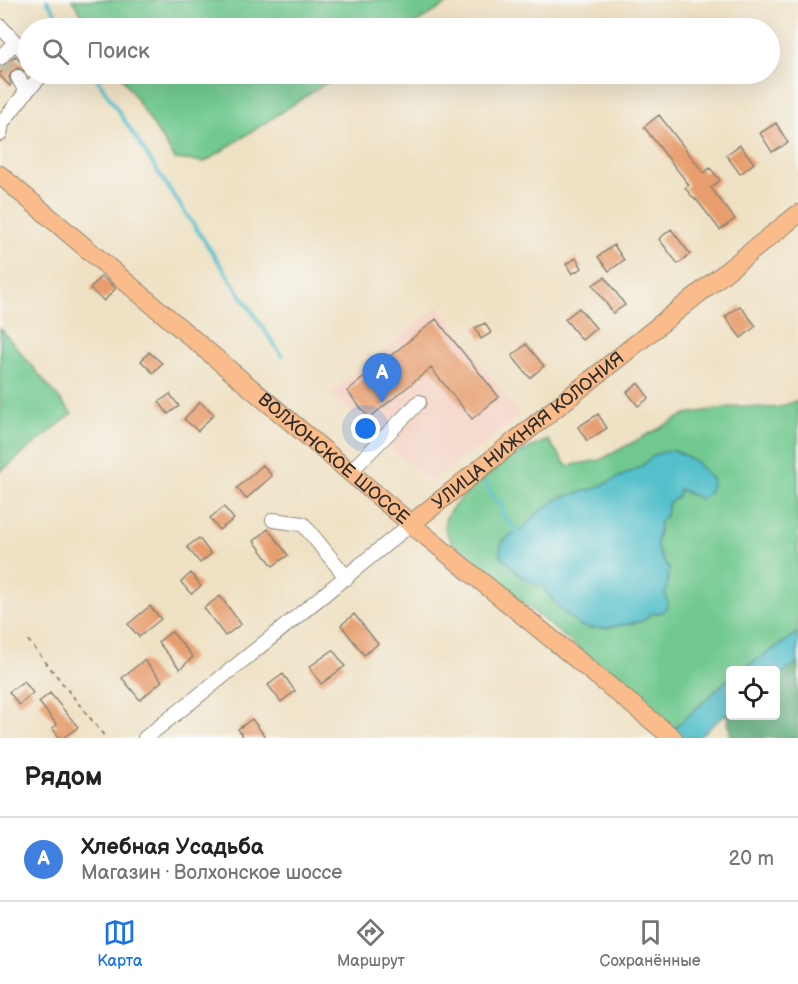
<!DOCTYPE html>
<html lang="ru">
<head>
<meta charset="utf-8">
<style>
  :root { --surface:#fff; --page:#f6f6f6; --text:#222; --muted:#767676; --line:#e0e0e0; --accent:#1a73e8 }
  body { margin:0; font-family:"Balsamiq Sans",sans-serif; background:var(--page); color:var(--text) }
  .controls { position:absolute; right:18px; bottom:18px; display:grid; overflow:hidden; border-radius:6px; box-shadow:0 6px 24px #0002 }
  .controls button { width:54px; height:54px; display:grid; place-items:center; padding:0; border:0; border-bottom:2px solid var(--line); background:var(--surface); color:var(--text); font:30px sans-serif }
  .you { position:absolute; left:366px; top:429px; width:21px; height:21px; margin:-15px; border:4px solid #fff; border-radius:50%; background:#1a73e8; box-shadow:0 0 0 9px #1a73e833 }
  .badge { display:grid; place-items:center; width:39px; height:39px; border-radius:50%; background:var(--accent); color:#fff; font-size:20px; font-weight:700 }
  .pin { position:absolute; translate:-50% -50px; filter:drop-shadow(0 2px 3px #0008) }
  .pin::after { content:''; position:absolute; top:32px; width:21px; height:18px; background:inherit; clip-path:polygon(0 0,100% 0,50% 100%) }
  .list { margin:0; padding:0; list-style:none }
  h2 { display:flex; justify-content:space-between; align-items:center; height:78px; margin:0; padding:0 24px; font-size:26px }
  h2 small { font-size:20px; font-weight:400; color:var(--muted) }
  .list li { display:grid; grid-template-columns:39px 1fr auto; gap:18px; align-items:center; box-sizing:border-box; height:84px; padding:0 24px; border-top:2px solid var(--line) }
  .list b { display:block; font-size:22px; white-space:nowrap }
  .list p { margin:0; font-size:20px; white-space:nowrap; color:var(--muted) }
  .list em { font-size:20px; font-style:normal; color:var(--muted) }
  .icon { flex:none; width:33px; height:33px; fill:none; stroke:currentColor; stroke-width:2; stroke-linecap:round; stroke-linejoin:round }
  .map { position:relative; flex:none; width:798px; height:738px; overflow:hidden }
  .search { position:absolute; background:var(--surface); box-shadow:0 6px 24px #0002; left:18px; right:18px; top:18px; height:66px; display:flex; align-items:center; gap:15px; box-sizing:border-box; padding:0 21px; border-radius:33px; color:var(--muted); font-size:22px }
  .sheet { height:162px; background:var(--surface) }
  nav { display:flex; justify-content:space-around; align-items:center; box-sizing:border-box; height:84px; border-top:2px solid var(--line); background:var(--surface); font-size:16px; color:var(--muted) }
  nav a { display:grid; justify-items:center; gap:3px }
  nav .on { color:var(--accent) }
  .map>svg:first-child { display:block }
  .built { fill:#f5d2c3 }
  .green { fill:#71c98f; stroke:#4e7a5d; stroke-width:1.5; fill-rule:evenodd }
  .forest { fill:#5cad7a; stroke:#446c52; stroke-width:1.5 }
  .water { fill:#53c0cb; stroke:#3f767b; stroke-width:1.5 }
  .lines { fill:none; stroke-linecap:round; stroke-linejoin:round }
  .stream { stroke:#53c0cb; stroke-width:4 }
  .building { fill:#e79d6d }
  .minor-tunnel { stroke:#c8bda5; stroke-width:14; stroke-dasharray:14 7; stroke-linecap:butt }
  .minor-casing { stroke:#8d8677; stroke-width:16 }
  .major-casing { stroke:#8d8677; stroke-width:20 }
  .path { stroke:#8d8677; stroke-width:2; stroke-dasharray:4.5 4.5; stroke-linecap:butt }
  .minor { stroke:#fff; stroke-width:14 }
  .major { stroke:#f9bc8a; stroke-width:18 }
  .labels { text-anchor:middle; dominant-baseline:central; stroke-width:6; stroke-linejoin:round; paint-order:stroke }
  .street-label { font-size:18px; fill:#2b2b2b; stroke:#f6f6f2 }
</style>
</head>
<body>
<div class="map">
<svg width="798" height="738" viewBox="0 0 798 738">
  <rect width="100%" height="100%" fill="#f6f6f2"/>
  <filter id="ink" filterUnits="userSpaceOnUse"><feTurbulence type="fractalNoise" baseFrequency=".0167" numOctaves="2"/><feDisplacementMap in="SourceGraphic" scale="12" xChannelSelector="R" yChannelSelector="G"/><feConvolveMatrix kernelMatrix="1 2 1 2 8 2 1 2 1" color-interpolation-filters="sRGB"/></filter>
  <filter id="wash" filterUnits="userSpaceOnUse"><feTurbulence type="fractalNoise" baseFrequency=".008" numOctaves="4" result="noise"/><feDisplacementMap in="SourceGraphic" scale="24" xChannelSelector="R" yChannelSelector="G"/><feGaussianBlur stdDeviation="1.35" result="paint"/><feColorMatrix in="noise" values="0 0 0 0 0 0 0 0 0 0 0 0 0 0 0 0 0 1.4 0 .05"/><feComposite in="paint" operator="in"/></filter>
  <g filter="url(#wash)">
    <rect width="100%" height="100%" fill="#efe1c3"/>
    <path class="built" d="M439,306L520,417L430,482L330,393Z"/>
    <path class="green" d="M72,0H453L409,28H91Z
      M120,74H340L205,162L175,159Z
      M0,328L72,414L0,472Z
      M798,400V633L741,670H730V678L675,728L459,550C453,542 443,534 445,522C447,503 505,461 522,452C531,447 539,444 548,440L567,466L600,460L686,414L737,406L777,408ZM656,454L689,495L679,488L678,496L669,503L665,517L659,521C661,528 659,529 658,536C654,549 662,559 669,569L665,593L650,614L643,621L605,628H588L579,625L556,605L544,588L503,541L523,528L539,512L560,498L596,488L619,478L640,467Z"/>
    <path class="forest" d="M798,662V738H731L727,714L730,711V716H776V677Z"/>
    <path class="water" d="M674,450L695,461L713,480L709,493L701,499L679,489L678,496L669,503L665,517L660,521C661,528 659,529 658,536C654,549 662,559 669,569C667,578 669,585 665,593L668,604L663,612L650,614L643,621L605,628H588L579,625L556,605L544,588L519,575L499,553L503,541L523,528L539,512L560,498L596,488L640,467L656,454Z
      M798,633V662L776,677V670H741Z
      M730,678V711L697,738H664Z"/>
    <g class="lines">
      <path class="stream" d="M47,0L65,28
        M94,74L168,187L282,356
        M485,482L494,498L501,503L503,515L517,531"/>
    </g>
    <g id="blocks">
      <path class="building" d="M15,56L22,63L28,65V67L24,71L18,68L11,72L9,77L11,84L10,86L0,76V73Z
        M659,115L704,173L710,168L720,180L711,188L735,219L720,230L696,199L695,200L685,188L689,185L644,127Z
        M776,123L788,143L772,152L760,133Z
        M740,145L754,163L740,174L726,155Z
        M671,229L690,254L678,264L659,239Z
        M614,245L624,260L609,271L598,257Z
        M576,258L582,268L572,274L566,264Z
        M101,276L116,288L104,301L90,289Z
        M605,277L625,305L613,313L593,285Z
        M740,306L756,326L741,338L725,317Z
        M579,308L596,328L582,340L565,319Z
        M436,319L499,397L472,419L431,368L369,418L347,391Z
        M485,323L491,333L481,339L475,328Z
        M526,344L544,366L530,378L512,356Z
        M149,352L162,363L153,373L141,361Z
        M638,383L649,398L638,406L627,392Z
        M170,394L179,406L168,414L159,402Z
        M200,402L214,414L198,431L184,419Z
        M598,414L607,428L587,441L578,427Z
        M263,465L272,476L246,499L237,488Z
        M224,507L234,519L219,530L210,518Z
        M268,529L288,555L273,566L254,541Z
        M199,538L211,554L200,563L187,547Z
        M191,573L201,586L191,594L181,582Z
        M220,596L241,624L225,636L204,608Z
        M150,606L161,619L139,637L128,624Z
        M354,614L378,644L364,655L341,625Z
        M171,632L173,633L193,657L180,669L158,642Z
        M333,650L345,666L321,684L309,667Z
        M144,660L162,681L140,700L122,678Z
        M283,674L295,691L281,702L268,685Z
        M24,681L33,693L19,705L9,692Z
        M50,693L78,727L63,738H60L52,728L57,725L39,702Z
        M252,719L266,738H244L238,729Z"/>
    </g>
  </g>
  <g filter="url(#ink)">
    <use href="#blocks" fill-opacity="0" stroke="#8d8677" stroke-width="1.5"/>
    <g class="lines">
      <path class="minor-tunnel" d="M0,59L18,77"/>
      <g class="minor-casing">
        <path id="minor" d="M0,26L28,56
          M0,58L15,42
          M26,92L43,74
          M0,134L2,123L26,92L18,77
          M350,472L419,402
          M273,520L303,524L347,578
          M145,738C235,668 323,595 411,524"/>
      </g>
      <g class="major-casing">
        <g id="major">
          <path id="s1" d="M0,175L411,524L673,738"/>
          <path id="s2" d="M411,524L798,214"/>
        </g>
      </g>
      <path class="path" d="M28,640L106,738"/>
      <use href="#minor" class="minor"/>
      <use href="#major" class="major"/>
    </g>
  </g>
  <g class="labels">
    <g class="street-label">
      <text stroke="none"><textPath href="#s2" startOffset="150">УЛИЦА НИЖНЯЯ КОЛОНИЯ</textPath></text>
      <text stroke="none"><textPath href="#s1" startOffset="438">ВОЛХОНСКОЕ ШОССЕ</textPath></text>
    </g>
  </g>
</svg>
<div class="controls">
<button><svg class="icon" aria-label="locate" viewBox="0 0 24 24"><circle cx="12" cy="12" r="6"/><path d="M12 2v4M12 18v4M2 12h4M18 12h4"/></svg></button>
</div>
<div class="you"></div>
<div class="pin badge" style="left:382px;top:403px;background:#3f7fe0">A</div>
<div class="search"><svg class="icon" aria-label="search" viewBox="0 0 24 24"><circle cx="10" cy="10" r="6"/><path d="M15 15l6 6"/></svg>Поиск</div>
</div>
<section class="sheet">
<h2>Рядом<small></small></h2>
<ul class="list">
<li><span class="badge" style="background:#3f7fe0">A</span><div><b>Хлебная Усадьба</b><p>Магазин · Волхонское шоссе</p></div><em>20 m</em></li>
</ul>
</section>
<nav>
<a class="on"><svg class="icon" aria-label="map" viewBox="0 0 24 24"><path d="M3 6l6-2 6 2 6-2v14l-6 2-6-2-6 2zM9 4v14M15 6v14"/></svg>Карта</a>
<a><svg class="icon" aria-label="directions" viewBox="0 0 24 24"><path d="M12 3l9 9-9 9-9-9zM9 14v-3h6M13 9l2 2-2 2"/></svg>Маршрут</a>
<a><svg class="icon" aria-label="saved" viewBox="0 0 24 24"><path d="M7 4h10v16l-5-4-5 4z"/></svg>Сохранённые</a>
</nav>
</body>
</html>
